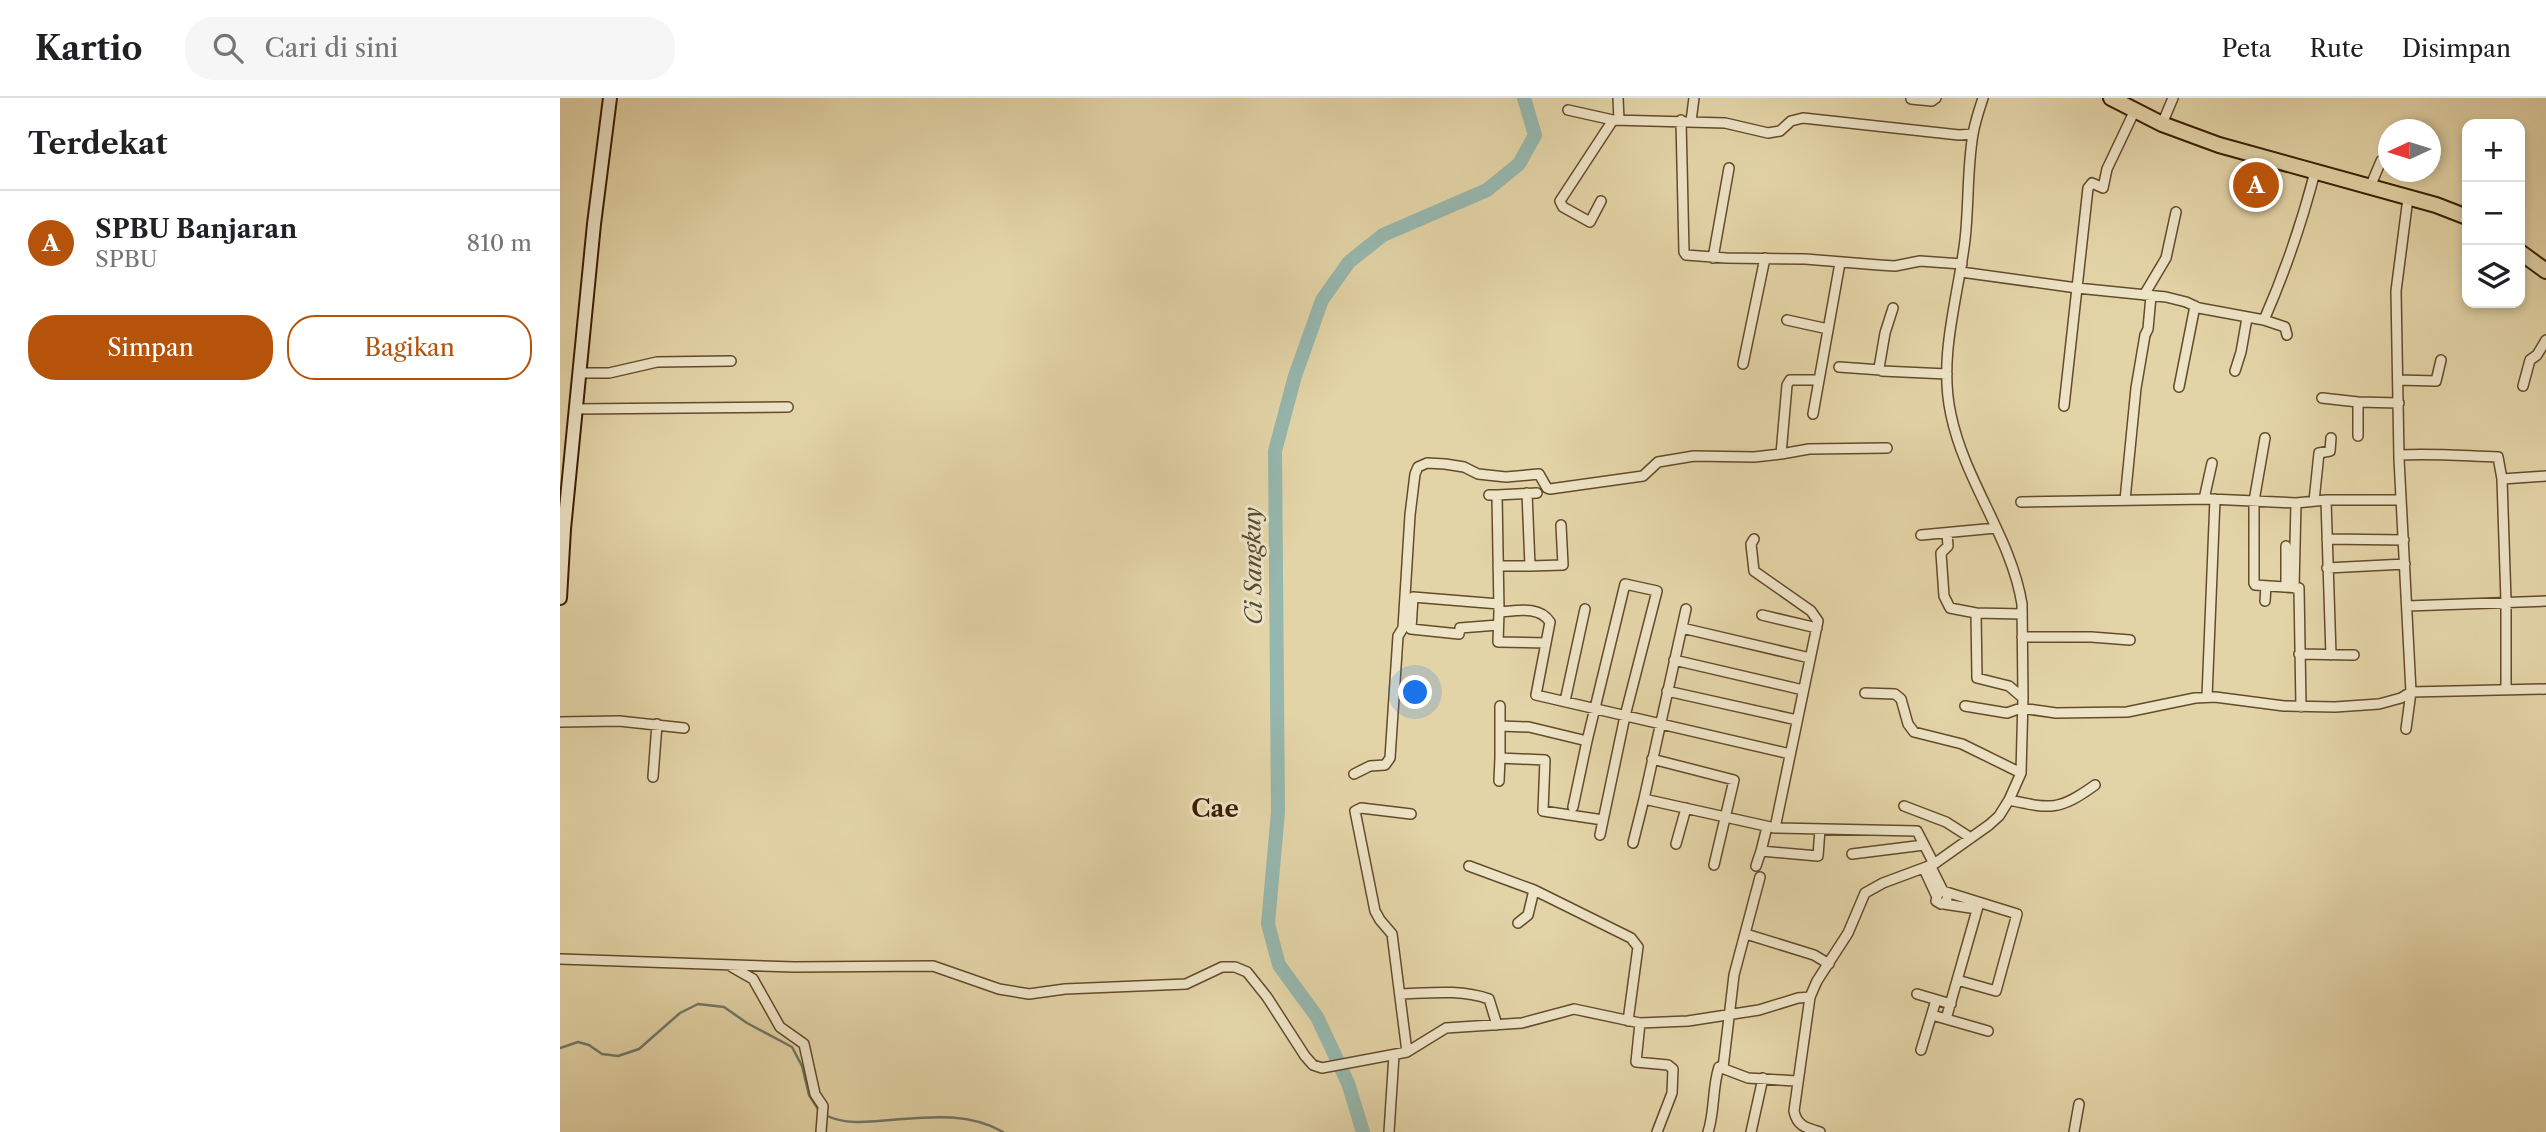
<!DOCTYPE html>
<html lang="id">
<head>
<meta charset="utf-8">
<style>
  :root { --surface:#fff; --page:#f6f6f6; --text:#202124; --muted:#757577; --line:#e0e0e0; --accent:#b45309 }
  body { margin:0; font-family:"Libre Caslon Text",serif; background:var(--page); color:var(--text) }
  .controls { position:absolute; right:21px; top:21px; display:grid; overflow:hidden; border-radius:14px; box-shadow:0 4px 10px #0003 }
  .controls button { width:63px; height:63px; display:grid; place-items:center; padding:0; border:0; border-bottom:2px solid var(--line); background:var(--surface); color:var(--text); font:35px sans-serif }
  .compass { position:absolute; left:1818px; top:21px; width:63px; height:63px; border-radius:50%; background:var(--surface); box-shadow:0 4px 10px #0003; rotate:266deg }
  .you { position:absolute; left:856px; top:595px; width:24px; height:24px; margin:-18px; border:5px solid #fff; border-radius:50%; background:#1a73e8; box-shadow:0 0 0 10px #1a73e833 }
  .badge { display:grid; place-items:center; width:46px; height:46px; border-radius:50%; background:var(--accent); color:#fff; font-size:23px; font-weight:700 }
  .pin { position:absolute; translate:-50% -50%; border:4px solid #fff; box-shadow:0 2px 7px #0006 }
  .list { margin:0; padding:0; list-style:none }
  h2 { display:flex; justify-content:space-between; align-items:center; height:91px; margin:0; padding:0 28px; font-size:30px }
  h2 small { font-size:23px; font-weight:400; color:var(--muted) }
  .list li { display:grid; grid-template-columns:46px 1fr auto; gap:21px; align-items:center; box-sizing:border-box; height:105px; padding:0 28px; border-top:2px solid var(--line) }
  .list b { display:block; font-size:26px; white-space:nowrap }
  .list p { margin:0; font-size:23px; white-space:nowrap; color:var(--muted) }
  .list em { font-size:23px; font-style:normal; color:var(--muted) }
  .actions { display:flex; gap:14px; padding:21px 28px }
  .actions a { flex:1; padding:16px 0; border:2px solid var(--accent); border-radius:28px; text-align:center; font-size:24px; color:var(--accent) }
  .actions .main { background:var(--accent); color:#fff }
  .icon { flex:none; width:38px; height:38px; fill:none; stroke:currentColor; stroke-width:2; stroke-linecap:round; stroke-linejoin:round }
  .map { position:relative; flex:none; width:1986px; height:1034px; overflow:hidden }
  header { display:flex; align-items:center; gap:42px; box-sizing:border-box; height:98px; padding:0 35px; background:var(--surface); border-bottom:2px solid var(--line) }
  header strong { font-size:33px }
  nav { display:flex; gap:38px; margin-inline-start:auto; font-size:24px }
  .search { width:490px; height:63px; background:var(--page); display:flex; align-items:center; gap:18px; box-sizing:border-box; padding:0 24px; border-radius:28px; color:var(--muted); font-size:26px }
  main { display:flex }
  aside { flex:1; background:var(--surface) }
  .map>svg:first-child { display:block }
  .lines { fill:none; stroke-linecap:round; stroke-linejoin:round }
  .stream { stroke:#717969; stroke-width:2.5 }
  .river { stroke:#96b7ae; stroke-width:14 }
  .minor-casing { stroke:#644b2a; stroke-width:12 }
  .secondary-casing { stroke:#391d01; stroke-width:16 }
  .primary-casing { stroke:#391d01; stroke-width:18 }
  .minor { stroke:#ede3c6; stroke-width:9 }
  .secondary { stroke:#ede3c6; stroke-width:12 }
  .primary { stroke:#e3d4a7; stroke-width:14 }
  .labels { text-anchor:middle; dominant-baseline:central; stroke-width:6; stroke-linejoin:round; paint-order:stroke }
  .water-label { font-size:23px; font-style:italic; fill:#554b35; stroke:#ede3c6 }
  .quarter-label { font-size:24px; font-weight:bold; fill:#391d01; stroke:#ede3c6 }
</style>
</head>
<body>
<header>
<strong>Kartio</strong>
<div class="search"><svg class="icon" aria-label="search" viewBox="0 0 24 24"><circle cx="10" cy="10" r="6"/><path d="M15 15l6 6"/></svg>Cari di sini</div>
<nav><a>Peta</a><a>Rute</a><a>Disimpan</a></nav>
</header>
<main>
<aside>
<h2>Terdekat<small></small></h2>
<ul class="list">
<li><span class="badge">A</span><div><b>SPBU Banjaran</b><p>SPBU</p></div><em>810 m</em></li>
</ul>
<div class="actions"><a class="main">Simpan</a><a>Bagikan</a></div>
</aside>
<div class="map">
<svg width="1986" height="1034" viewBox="0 0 1986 1034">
  <rect width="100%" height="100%" fill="#e3d4a7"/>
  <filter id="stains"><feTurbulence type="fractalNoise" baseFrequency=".00286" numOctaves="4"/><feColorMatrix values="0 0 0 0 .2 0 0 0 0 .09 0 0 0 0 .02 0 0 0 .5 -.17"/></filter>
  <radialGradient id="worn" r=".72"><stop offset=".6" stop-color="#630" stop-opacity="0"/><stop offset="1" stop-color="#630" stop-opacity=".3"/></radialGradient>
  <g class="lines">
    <path class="stream" d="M0,950L18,944L29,947L42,956L58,958L79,951L120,915L138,906L164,909L187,925L232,949L242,968L249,997L260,1014
      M265,1017C285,1027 309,1024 330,1022C369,1019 408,1014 443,1034"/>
    <path class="river" d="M803,1034L788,985L757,919L719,867L708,826L718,714L715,353L735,278L762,202L789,164L823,137L927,92L959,66L975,37L964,0"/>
    <g class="minor-casing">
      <path id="minor" d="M1058,0L1059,22
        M1351,1L1372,3L1376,0
        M1008,12L1053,22L1165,25L1208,35L1220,33L1231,23L1243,20L1399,37L1413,36
        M1121,22L1124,154L1126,157L1166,160L1245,161L1319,167L1335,168L1360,163L1402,166
        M1131,23L1134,0
        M1602,26L1613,0
        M1810,89L1821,63L1828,57
        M1041,103L1030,124L1003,109L1000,103L1053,22
        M1153,160L1169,70
        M1401,174L1517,190L1606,199L1626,204L1639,210L1704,222
        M1584,197L1606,160L1616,114
        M1333,210L1325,235L1319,270L1322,273L1387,276
        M1227,222L1268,231
        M1727,237L1725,229L1704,222C1725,174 1742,124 1755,74
        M1183,266L1205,160
        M1279,269L1321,272
        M1675,273L1681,254L1687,220
        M20,275H49L97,264L171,263
        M1838,282L1876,283L1881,262
        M1963,288L1970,262L1977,257L1986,242
        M1619,289L1635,208
        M1762,300L1798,304L1839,305
        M1504,308L1528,90L1532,85L1543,90L1547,71L1575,12
        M16,311L228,309
        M1253,316L1280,165
        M1798,338V304
        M1705,340L1694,403V485L1695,487L1739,490L1741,609
        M1221,356L1249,351L1327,350
        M1839,357C1872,355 1905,358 1938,359L1942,381
        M929,397H937L939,512
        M937,397L977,395
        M1644,401L1652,365
        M1565,402L1576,290L1585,237L1588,231L1591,198
        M1766,402L1771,557
        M1754,403L1759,355L1770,353L1771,340
        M1461,404L1650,401L1736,405L1766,402H1841
        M1387,435L1388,448L1381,455L1384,498L1390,510L1416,515L1417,580L1449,588L1463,600
        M1361,437L1436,430
        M1194,441L1191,446L1194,473L1251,513L1258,523L1215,730L1357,733L1374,766
        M1767,441L1844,442
        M938,468H970L967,395
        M970,468L1003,467L1001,427
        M1767,470L1845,466
        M1726,489V448
        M1734,490L1736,405
        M1705,503L1706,488
        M1847,508L1986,503
        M1416,515L1462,516
        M1202,517L1257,530
        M938,527L900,530L899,536L851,531L853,499L939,506
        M1122,530L1250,560
        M1462,539H1531L1570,542
        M986,545L938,544L939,514C956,513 979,507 990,524L976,597L1230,656
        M1739,556L1794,557
        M1114,562L1243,592
        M1946,592V503L1942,381L1986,378
        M1107,593L1237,622
        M1305,595L1335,596L1341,601L1348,626L1354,634L1402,646L1461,675
        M1647,599L1655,401
        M1005,603L1025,511
        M1405,608L1447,615L1461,610L1496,615L1567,614L1635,600L1655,599L1724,608L1775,609L1819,606L1841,600L1851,594L1986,591
        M0,624L59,623L124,630
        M940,628L969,629L1027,643L1065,486L1097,493L1065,618L1040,737
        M1846,631L1851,594L1839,361L1836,193L1848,100
        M940,660V608
        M1092,661L1174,682L1154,767
        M794,676L810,668L825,667L830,660L838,538L843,530L850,417L855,376L858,369L867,365L885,366L904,369L918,376L946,379L979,376L987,390L990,391L1083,378L1098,364L1134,358L1194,359L1221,356L1227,287L1230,282H1258
        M93,679L97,626
        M939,683L940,660L985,662L983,713L1043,722
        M1084,701L1126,511
        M1449,702C1491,711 1499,713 1535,687
        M1344,708L1386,724L1411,740
        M1013,709L1027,643
        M1073,745L1084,701L1215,730
        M1116,746L1126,710
        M1201,753L1207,729
        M1292,756L1364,747
        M1370,767L1383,793
        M909,768L974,792
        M1196,768L1201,753L1258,758L1260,731
        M1364,771L1376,797
        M1388,796L1386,804L1381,806L1376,803L1378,795L1383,793L1457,816L1436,893L1397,882
        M1384,806L1417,811
        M958,825L968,817L974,792L1071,840L1078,849L1068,923
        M1186,836L1254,857L1269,866
        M0,861L234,869L373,868L439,891L469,896L505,891L626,886L662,869H675L687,874L707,899L745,958L753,967L762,970L847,954L886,930L962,925L1014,911L1080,925L1128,923L1199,912L1238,900L1250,899
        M172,869L193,881L220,929L244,946L255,996L263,1008L261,1034
        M840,896C870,895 900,891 929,901L937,927
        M1357,896L1391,906
        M1372,917L1428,933
        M1386,921L1419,805
        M1080,925L1076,964L1108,967L1113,971L1112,995L1097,1034
        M1361,952L1376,902
        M847,954L832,836L820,822L815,813L795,713L801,710L851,716
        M1163,970L1174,877L1200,779
        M829,1034L834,957
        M1148,1034C1155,1013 1152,990 1159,969L1188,980L1236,983
        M1191,1034L1203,980
        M1260,1034C1246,1030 1237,1028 1234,1013L1250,899L1257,883L1288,835L1305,795L1323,785L1374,766L1429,727L1439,718L1449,702L1461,675L1463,600L1462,506C1451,439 1405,384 1391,317C1378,259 1398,200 1405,142C1409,107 1407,71 1413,36C1415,24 1419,12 1423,0
        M1514,1034L1519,1006"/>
    </g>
    <g class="secondary-casing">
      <path id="secondary" d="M0,500L4,431L34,126L50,0"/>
    </g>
    <g class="primary-casing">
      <path id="primary" d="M1551,0L1602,26L1659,47L1876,107L1907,119
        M1960,154L1986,173"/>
    </g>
    <use href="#minor" class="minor"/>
    <use href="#secondary" class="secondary"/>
    <use href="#primary" class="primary"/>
  </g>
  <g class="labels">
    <g class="water-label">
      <text transform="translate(693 468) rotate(-91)">Ci Sangkuy</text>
    </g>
    <g class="quarter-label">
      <text x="655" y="710">Cae</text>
    </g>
  </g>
  <rect width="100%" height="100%" filter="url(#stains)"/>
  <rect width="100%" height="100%" fill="url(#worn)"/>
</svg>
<div class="controls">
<button>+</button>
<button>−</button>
<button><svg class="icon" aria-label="layers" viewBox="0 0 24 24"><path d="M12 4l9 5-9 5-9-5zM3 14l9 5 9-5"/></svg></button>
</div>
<svg class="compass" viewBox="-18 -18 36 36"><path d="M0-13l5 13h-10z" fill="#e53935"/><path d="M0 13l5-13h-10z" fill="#757577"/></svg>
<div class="you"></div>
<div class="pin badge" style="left:1696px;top:87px">A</div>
</div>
</main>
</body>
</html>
